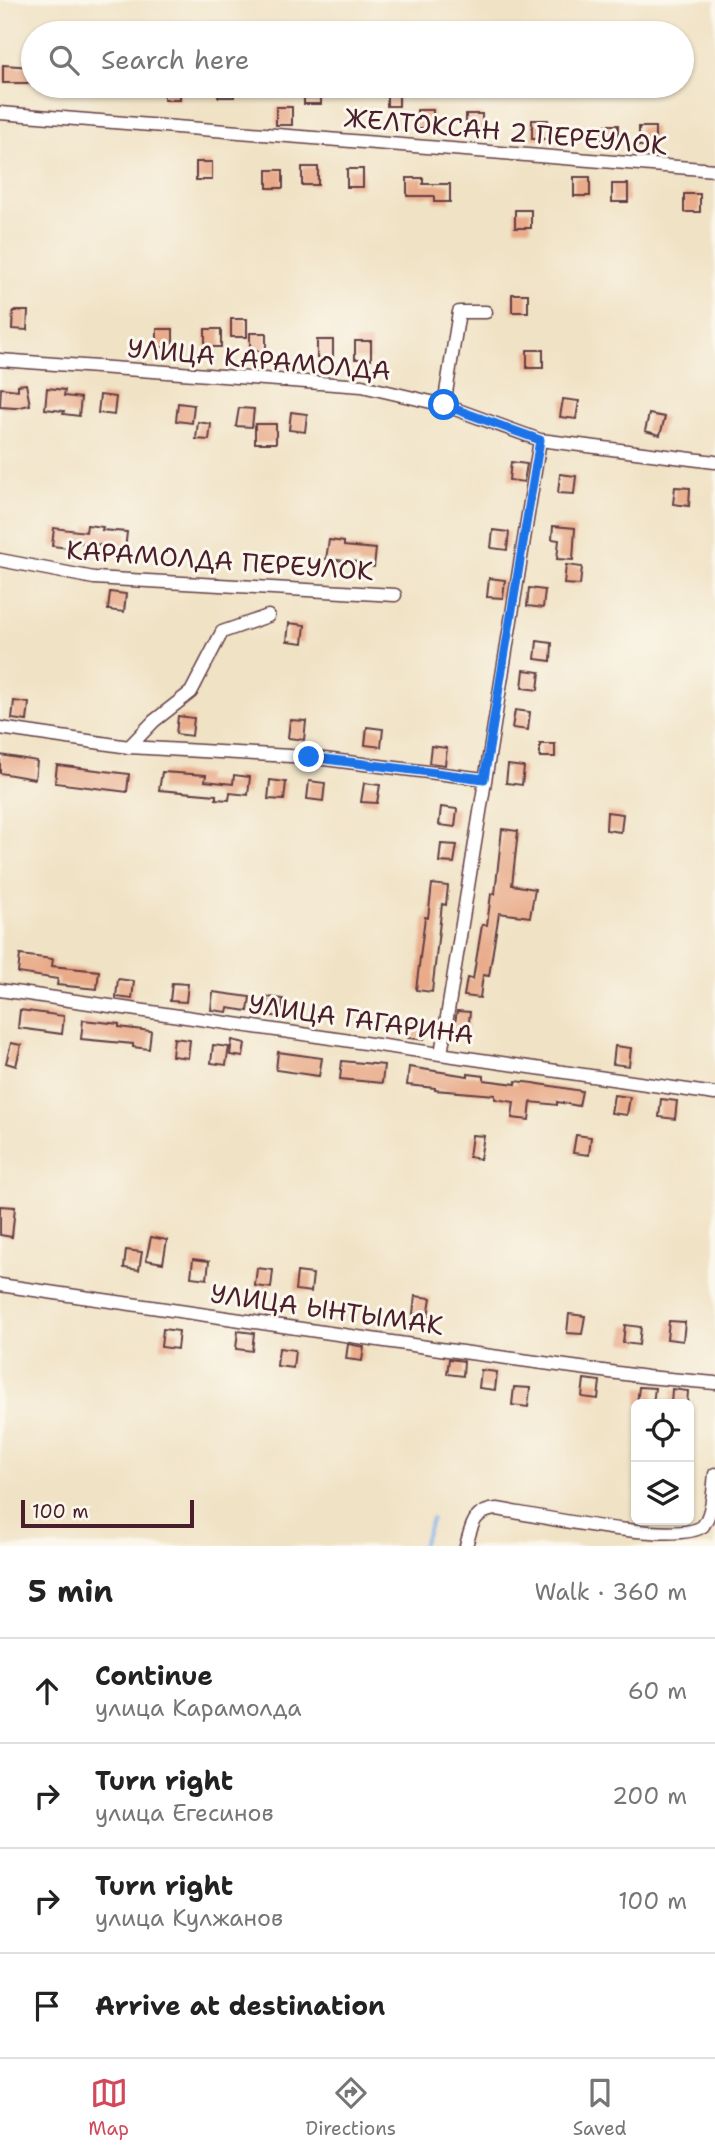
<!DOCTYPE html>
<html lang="en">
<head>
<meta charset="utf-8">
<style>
  :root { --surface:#fff; --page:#f2f2f2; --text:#222; --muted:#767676; --line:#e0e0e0; --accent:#d1495b }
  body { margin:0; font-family:"Shantell Sans",sans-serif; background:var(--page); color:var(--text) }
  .controls { position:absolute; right:21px; bottom:21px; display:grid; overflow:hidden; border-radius:10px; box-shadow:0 2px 5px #0004 }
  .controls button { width:63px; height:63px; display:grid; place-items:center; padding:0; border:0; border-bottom:2px solid var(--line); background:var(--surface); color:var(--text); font:35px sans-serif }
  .scale { position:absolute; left:21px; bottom:18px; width:173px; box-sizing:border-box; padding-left:7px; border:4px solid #4a1f2b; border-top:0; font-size:19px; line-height:24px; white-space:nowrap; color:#4a1f2b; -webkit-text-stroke:5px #fbf7ec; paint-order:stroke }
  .stop { position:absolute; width:21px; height:21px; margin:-16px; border:5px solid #1a73e8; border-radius:50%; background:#fff }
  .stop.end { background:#1a73e8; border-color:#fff; box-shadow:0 2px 7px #0008 }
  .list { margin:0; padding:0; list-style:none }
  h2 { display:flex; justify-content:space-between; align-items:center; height:91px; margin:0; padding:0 28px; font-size:30px }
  h2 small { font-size:23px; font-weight:400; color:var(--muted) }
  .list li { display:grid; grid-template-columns:46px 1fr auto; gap:21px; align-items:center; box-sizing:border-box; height:105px; padding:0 28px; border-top:2px solid var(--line) }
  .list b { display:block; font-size:26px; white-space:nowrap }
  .list p { margin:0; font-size:23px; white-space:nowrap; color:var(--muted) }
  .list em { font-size:23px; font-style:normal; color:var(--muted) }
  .icon { flex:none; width:38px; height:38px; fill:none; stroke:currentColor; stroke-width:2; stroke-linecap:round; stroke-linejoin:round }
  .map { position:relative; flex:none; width:715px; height:1546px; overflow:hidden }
  .search { position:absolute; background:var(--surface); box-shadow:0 2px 5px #0004; left:21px; right:21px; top:21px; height:77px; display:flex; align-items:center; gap:18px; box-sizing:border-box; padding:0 24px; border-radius:38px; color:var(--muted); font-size:26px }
  .sheet { height:511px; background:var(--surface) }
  nav { display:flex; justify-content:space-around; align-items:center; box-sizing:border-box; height:98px; border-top:2px solid var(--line); background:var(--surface); font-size:19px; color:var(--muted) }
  nav a { display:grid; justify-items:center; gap:4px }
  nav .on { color:var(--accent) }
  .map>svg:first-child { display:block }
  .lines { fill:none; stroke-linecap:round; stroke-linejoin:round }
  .stream { stroke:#80b0eb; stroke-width:3.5 }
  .building { fill:#e9ab8a }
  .minor-casing { stroke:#633c42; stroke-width:15 }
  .minor { stroke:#fff; stroke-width:12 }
  .route { stroke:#1a73e8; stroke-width:9 }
  .labels { text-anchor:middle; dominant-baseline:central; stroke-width:6; stroke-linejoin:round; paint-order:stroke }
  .street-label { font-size:26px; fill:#4a1f2b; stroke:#fbf7ec }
</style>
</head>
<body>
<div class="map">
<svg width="715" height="1546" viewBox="0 0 715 1546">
  <rect width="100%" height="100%" fill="#fbf7ec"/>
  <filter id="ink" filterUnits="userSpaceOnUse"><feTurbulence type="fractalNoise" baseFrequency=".0143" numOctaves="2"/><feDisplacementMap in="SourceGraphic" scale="14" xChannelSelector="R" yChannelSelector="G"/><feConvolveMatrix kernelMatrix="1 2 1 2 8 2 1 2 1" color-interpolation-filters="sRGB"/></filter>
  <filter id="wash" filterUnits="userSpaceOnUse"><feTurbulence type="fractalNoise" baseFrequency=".00686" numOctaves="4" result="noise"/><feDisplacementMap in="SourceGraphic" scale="28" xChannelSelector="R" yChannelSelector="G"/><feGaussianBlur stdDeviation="1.57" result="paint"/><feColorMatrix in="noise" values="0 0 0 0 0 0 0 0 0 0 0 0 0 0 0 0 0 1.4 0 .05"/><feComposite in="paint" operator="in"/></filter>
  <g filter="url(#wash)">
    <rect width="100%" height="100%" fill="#f0e2c5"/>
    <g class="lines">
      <path class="stream" d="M422,1546L432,1519"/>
    </g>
    <g id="blocks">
      <path class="building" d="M3,65L33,67V83H3Z
        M164,86H180V100H164Z
        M218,86H234V97H218Z
        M304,86H321V104H304Z
        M387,88H399V106H387Z
        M276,107H292V125H276Z
        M417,110H433V128H417Z
        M466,114H482V132H466Z
        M532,120H548V139H532Z
        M602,125H618V143H602Z
        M639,127H655V146H639Z
        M196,162H212V180H196Z
        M302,167H318V185H302Z
        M347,169H363V187H347Z
        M267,170H283V188H267Z
        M574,177H590V196H574Z
        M407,178H423V184H450V202H434V196H407Z
        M612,184H628V202H612Z
        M684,194H700V212H684Z
        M515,210H531V228H515Z
        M512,294H528V312H512Z
        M13,311H28L27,330L12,329Z
        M231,319H247V337H231Z
        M157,329H173V347H157Z
        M205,329H221V347H205Z
        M250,333H266V351H250Z
        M317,340H333V358H317Z
        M355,341H371V359H355Z
        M527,350H543V368H527Z
        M26,384L30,405L15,408L0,407L1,388L18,390V385Z
        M47,388L65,390L64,396L81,398L79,416L63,414L64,411L45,409Z
        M100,395L116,397L114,415L98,413Z
        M563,399L579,401L576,419L560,417Z
        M178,403L194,405L192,423L176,421Z
        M239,408L254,409L252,427L236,426Z
        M291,412L307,414L305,432L289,430Z
        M649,414L665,417L660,435L645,431Z
        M198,422L211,424L209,440L196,439Z
        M255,424H276V443H255Z
        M511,462L527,464L524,482L509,480Z
        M560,474L576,476L574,494L558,493Z
        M675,487L690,488L689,506L673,504Z
        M87,525L103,527L102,530L127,532L125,550L109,549V546L69,541L68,548L52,546L54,528L86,532Z
        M553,526L575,528L573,560L557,559L559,540L552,539Z
        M493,530L509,532L507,550L491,548Z
        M329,540L344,542V546L376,549L374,567L358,565V562L326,559Z
        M566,565L582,567L580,585L564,584Z
        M489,578L505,580L503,598L487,597Z
        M529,588L545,590L543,608L527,606Z
        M110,592L126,594L124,612L108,610Z
        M289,623L305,625L303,643L287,641Z
        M537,641L552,643L551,661L535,659Z
        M524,670L540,672L538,690L522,688Z
        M14,701L29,703L27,721L12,719Z
        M515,710L530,712L528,730L512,728Z
        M178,716L194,718L192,736L176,734Z
        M290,720L306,721L304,740L288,738Z
        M367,727L383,729L381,747L365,745Z
        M540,744H555V757H540Z
        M431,746L447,748L445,765L429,763Z
        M0,755L37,761L35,779L0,773Z
        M57,765L129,774L127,792L55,783Z
        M508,765L524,767L522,785L506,783Z
        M162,772L206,775L205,781L233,784L234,775L250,777L248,795L230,793L229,800L216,799V795L159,790Z
        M270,780L286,782L284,800L268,799Z
        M309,781L325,783L323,801L307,799Z
        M364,783L380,785L377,803L361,802Z
        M441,807L457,809L455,827L439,825Z
        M607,812L623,814L621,832L606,830Z
        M502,829L518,831L512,885L535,889L530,917L499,913L489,976L483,975L480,998L464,996L467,978L473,979L482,925H487L491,894H495Z
        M441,844L457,845L454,863L439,862Z
        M432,884L448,886L446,905L442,904L432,992L416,990L425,917L428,918Z
        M20,955L53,959L52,966L99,971L97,989L57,985L58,979L18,973Z
        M118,979L134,981L132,999L116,997Z
        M172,983L188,984L186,1002L170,1001Z
        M213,992L250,997L248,1011L228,1008L227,1012L211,1010Z
        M268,997L283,999L281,1017L265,1015Z
        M20,1010L64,1016L62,1034L18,1028Z
        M457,1011L470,1012L468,1031L454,1029Z
        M83,1020L119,1024V1027L151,1031L149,1049L133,1047V1044L81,1039Z
        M410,1020L426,1022L424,1040L408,1038Z
        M174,1038L190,1040L188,1058L172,1056Z
        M232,1040L245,1043L243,1057L230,1055Z
        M11,1043L21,1045L16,1066L6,1063Z
        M213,1045L229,1047L226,1065L211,1063Z
        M615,1046L631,1048L629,1066L613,1064Z
        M278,1052L322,1058L319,1076L276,1070Z
        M342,1061L384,1065L382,1083L340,1079Z
        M409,1067L468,1076V1074L484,1076V1080L516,1084V1081L533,1083L582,1091L579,1106L557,1102V1105L531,1102L529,1120L512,1118L514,1102L495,1099V1095L435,1090V1088L407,1085Z
        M614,1095L630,1097L627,1115L611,1113Z
        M661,1099L677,1101L675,1119L659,1117Z
        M472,1135L484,1136L480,1159L469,1157Z
        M576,1135L591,1137L589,1155L573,1153Z
        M0,1206L15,1207L12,1237L0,1235Z
        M151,1237L167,1240L163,1263L146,1260Z
        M126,1250L142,1252L139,1270L124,1268Z
        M193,1259L209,1261L207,1279L191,1277Z
        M257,1268L273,1270L271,1288L255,1286Z
        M297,1272L313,1274L311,1292L295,1290Z
        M415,1296L431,1298L428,1316L413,1314Z
        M569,1314L585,1316L582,1334L567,1333Z
        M669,1321L685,1322L683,1341L667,1339Z
        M625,1325L641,1327L639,1345L623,1343Z
        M163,1329L179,1331L177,1349L161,1347Z
        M238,1331L254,1333L252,1351L236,1349Z
        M348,1344L364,1347L362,1361L346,1359Z
        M279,1348L295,1350L293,1368L277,1366Z
        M449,1359L464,1361L463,1376L447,1374Z
        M481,1370L497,1372L495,1390L479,1388Z
        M584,1379L600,1381L598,1399L582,1397Z
        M514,1387L530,1388L528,1407L512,1405Z
        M639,1387L655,1388L653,1404H637Z
        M672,1389L688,1391L687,1404H671Z"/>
    </g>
  </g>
  <g filter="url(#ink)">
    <use href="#blocks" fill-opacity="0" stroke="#633c42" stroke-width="2"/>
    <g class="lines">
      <g class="minor-casing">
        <path id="minor" d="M0,113L715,170
          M0,360L362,386L444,405L540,440L715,462
          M444,405L459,312H486
          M0,560L94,578L395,595
          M0,728L129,747L308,757L484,779
          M129,747L154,721L191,692L222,632L268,616
          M0,990L715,1094
          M441,1054L540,440
          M0,1285L440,1349L647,1377L715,1383
          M466,1546C472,1525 473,1511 497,1509C534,1515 678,1546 703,1526C713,1512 713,1490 715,1474"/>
      </g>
      <use href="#minor" class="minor"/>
    </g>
  </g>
  <g class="lines" filter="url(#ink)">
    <path class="route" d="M309,757L484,779L540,440L444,405"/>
  </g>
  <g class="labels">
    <g class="street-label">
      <text transform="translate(506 131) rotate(5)">ЖЕЛТОКСАН 2 ПЕРЕУЛОК</text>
      <text transform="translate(259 359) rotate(5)">УЛИЦА КАРАМОЛДА</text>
      <text transform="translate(220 560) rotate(4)">КАРАМОЛДА ПЕРЕУЛОК</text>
      <text transform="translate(361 1019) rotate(8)">УЛИЦА ГАГАРИНА</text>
      <text transform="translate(327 1309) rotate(8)">УЛИЦА ЫНТЫМАК</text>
    </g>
  </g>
</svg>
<div class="controls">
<button><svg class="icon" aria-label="locate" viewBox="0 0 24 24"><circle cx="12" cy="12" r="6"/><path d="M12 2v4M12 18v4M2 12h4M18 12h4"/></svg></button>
<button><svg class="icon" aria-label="layers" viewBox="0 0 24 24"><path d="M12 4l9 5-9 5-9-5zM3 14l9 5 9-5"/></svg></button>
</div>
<div class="scale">100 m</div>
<div class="stop" style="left:444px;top:405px"></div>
<div class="stop end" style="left:309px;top:757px"></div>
<div class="search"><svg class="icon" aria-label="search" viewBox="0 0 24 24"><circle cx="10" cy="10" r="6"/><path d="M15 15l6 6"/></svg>Search here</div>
</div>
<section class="sheet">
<h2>5 min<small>Walk · 360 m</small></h2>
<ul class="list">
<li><svg class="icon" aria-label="ahead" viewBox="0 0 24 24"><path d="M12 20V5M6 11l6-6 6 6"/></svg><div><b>Continue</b><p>улица Карамолда</p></div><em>60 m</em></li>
<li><svg class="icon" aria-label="right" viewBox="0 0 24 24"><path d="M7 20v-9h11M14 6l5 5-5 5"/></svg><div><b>Turn right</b><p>улица Егесинов</p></div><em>200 m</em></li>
<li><svg class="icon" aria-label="right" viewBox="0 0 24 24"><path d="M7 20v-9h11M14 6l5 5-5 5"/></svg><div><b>Turn right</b><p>улица Кулжанов</p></div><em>100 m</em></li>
<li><svg class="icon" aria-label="arrive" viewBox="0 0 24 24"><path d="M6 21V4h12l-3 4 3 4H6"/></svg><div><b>Arrive at destination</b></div></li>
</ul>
</section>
<nav>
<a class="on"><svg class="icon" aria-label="map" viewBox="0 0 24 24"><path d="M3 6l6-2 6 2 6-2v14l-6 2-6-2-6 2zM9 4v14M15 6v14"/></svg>Map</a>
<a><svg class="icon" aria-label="directions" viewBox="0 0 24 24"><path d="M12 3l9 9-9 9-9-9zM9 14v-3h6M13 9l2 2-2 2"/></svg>Directions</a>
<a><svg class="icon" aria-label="saved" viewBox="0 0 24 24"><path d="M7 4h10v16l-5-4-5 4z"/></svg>Saved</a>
</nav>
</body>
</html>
